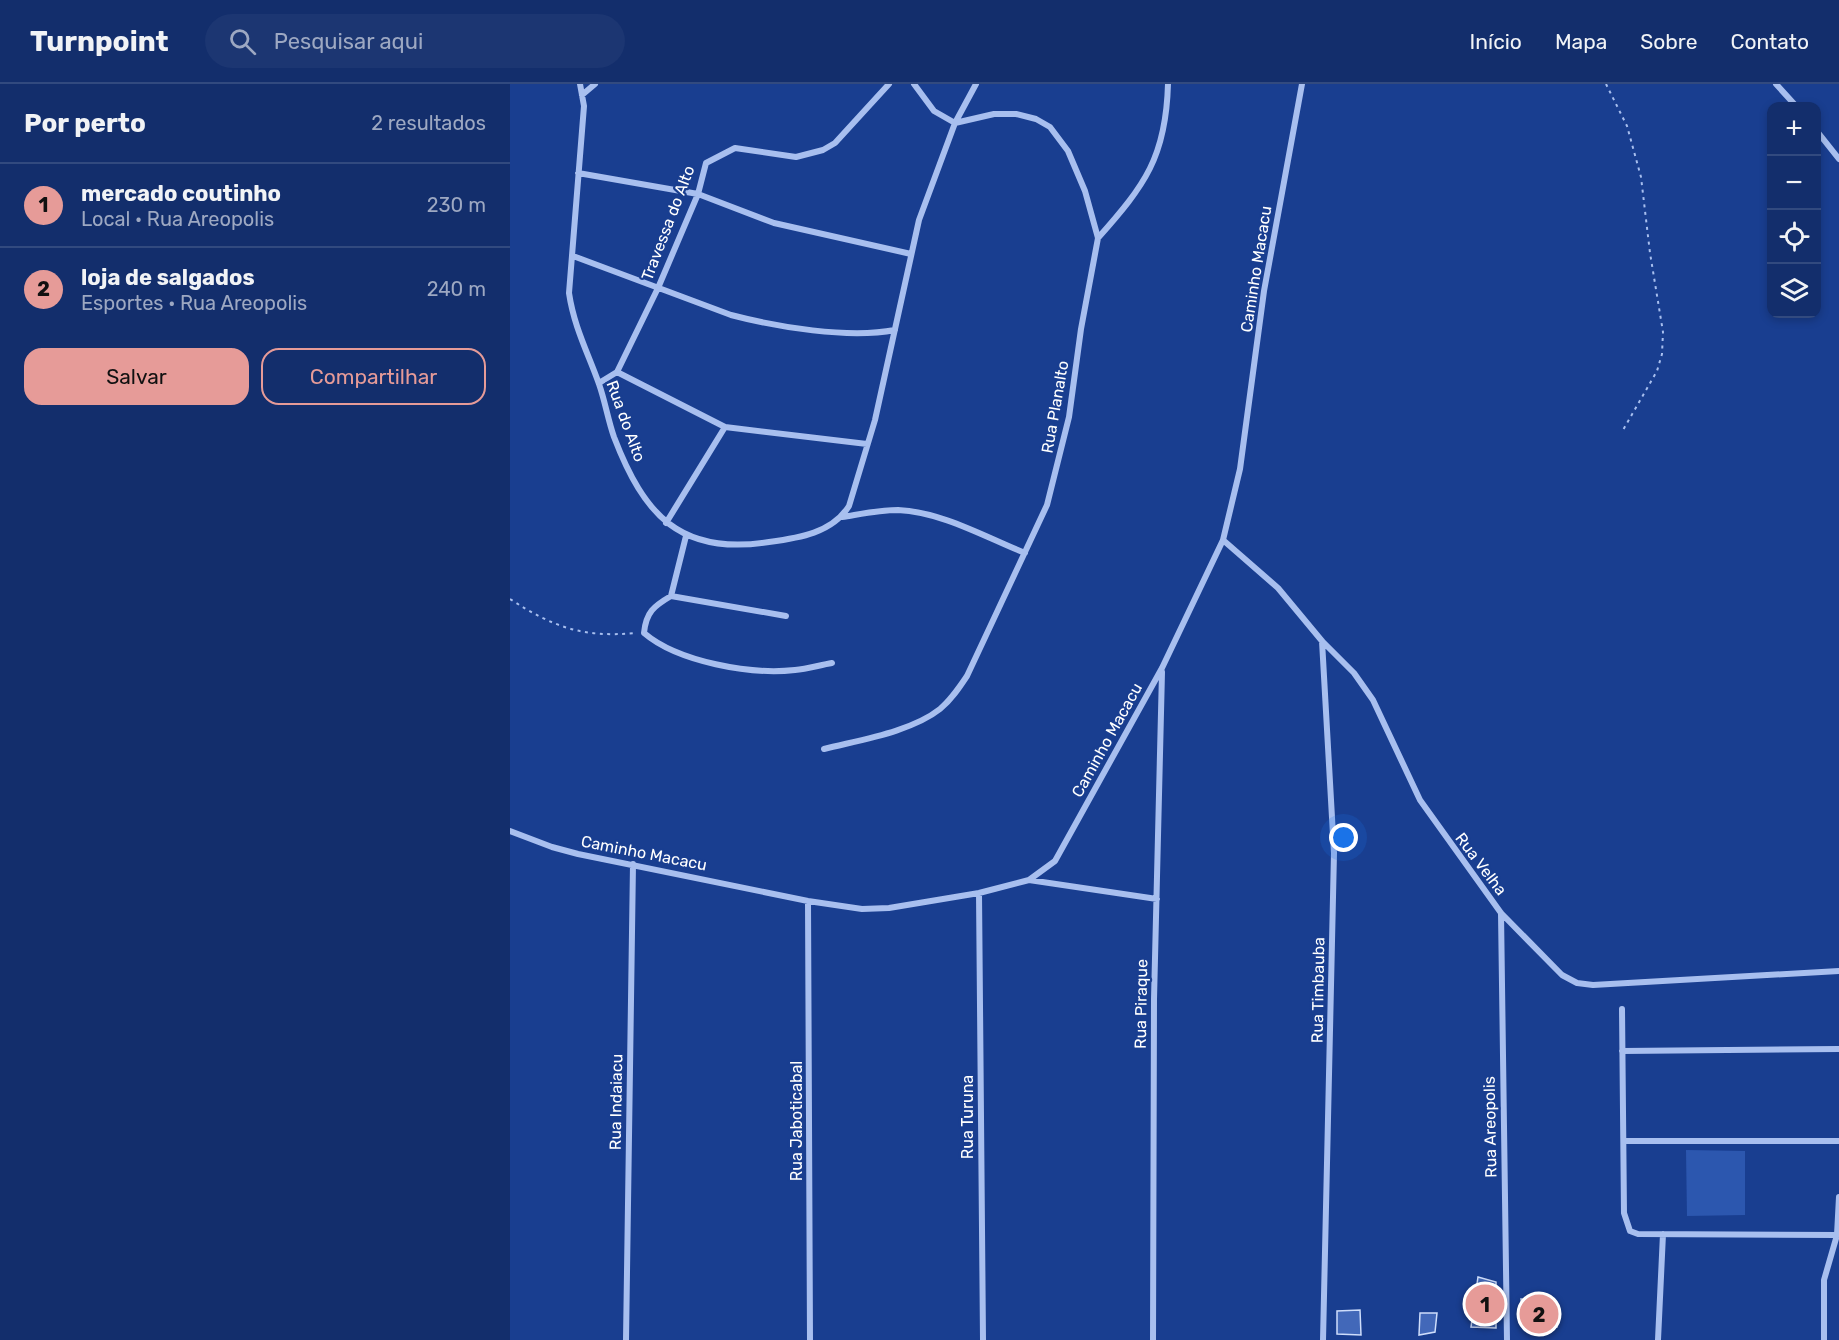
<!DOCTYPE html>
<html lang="pt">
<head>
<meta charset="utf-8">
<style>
  :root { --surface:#132e6c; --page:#1c3672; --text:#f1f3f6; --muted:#9da8c2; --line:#324a7f; --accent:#e69b98 }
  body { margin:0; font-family:Rubik,sans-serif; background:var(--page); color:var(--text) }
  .controls { position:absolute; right:18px; top:18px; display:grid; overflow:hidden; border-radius:12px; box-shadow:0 3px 9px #0003 }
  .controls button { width:54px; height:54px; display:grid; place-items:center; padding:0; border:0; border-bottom:2px solid var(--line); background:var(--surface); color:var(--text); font:30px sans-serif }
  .you { position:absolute; left:834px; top:754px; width:21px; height:21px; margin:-15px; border:4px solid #fff; border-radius:50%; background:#1a73e8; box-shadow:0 0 0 9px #1a73e833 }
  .badge { display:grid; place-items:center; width:39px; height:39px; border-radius:50%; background:var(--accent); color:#111; font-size:20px; font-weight:700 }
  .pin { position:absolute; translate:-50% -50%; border:3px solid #fff; box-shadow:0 2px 6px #0006 }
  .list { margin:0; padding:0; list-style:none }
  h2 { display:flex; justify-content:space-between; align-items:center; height:78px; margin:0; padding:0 24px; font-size:26px }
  h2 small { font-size:20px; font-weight:400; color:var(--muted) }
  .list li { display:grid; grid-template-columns:39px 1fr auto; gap:18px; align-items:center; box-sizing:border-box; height:84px; padding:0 24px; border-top:2px solid var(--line) }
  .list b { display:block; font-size:22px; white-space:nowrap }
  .list p { margin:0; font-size:20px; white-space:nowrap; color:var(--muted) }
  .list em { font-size:20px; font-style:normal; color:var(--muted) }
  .actions { display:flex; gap:12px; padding:18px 24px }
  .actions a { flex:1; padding:14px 0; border:2px solid var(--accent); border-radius:18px; text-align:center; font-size:21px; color:var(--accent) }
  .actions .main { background:var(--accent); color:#111 }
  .icon { flex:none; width:33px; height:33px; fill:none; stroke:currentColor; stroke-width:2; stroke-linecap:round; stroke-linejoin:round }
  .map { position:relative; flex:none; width:1329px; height:1256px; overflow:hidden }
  header { display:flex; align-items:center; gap:36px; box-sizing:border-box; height:84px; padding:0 30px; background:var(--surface); border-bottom:2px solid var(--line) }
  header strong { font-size:28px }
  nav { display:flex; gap:33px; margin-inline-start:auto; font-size:21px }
  .search { width:420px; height:54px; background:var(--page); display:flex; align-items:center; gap:15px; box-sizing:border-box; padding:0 21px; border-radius:33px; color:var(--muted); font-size:22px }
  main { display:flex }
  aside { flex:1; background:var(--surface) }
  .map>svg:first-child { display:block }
  .green { fill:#2c57af }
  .building { fill:#4268b9; stroke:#ceddfb; stroke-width:1.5 }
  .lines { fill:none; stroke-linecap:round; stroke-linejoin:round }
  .path { stroke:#a8bfef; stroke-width:2; stroke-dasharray:3 4.5; stroke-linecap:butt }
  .street { stroke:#a8bfef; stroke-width:6 }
  .labels { text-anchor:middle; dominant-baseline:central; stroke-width:4.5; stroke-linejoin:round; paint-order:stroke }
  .street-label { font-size:16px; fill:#fff; stroke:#193e90 }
</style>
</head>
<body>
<header>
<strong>Turnpoint</strong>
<div class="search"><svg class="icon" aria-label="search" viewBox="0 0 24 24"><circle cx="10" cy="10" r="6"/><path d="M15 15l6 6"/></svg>Pesquisar aqui</div>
<nav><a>Início</a><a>Mapa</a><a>Sobre</a><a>Contato</a></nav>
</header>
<main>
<aside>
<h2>Por perto<small>2 resultados</small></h2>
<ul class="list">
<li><span class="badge">1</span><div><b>mercado coutinho</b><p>Local · Rua Areopolis</p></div><em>230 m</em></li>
<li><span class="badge">2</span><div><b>loja de salgados</b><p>Esportes · Rua Areopolis</p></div><em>240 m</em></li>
</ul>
<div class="actions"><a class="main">Salvar</a><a>Compartilhar</a></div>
</aside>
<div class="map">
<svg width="1329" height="1256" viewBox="0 0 1329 1256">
  <rect width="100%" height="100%" fill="#193e90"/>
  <path class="green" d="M1176,1066L1235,1067V1131L1177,1132Z"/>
  <path class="building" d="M968,1193L986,1198V1244L961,1243Z
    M1011,1215L1044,1216L1047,1243L1015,1244Z
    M850,1226L851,1251L827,1250V1227Z
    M910,1229H927L925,1248L909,1251Z"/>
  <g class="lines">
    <path class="path" d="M1096,0L1117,42L1131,93L1140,169L1153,248L1152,270L1147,287L1113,346
      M0,515C43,543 73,554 125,549"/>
    <path class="street" d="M70,0L74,22L59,209C64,243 78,269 89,300C95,317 98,336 104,353C134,431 170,472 259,458C289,454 322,449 339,422L365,336L409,136L445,39L466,0
      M1266,0L1286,22
      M72,11L85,0
      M1306,46L1329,75
      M68,89L188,110L264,139L401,170
      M588,154C635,101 656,73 658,0
      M63,172L221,231C267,243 338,255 385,246
      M107,288L215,343L357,360
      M89,299L107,288L148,204L188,110L196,79L225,64L286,73L313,66L325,59L379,0
      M332,433C351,430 369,426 388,426C432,428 475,453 515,469
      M156,439L215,343
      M176,452L161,512C144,522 136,528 134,549C168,578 241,591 285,586C297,585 310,581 322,579
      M713,456L768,504L812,557L844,589L863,616L910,716L991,829L1052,891L1067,899L1083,901L1329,887
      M161,512L276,532
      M812,557L824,769L813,1256
      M314,665C349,656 401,648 430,625C441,616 449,604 457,592L537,421L559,333L571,245L588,154L575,107L558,67L540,43L526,35L506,30H484L445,39L424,27L404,0
      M0,747L42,763L68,770L298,817L352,825L379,824L469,809L519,796L545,777L652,584L713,456L730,385L754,207L792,0
      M519,796L647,815
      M469,809L473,1256
      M298,817L300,1256
      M991,829L997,1256
      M1112,925L1114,1129L1120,1147L1128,1150L1327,1151
      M1112,967L1329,965
      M1114,1057H1329
      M116,1256L123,780
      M643,1256L644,915L652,588
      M1148,1256L1153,1150
      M1314,1256V1196L1327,1151L1329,1113"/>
  </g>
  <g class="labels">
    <g class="street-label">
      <text transform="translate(158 139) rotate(-69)">Travessa do Alto</text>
      <text transform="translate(746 185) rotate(-81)">Caminho Macacu</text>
      <text transform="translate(545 323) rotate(-80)">Rua Planalto</text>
      <text transform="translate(116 337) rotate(70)">Rua do Alto</text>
      <text transform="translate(597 656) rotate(-61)">Caminho Macacu</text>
      <text transform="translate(134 769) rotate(11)">Caminho Macacu</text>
      <text transform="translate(971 780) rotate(53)">Rua Velha</text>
      <text transform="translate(808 906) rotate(-89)">Rua Timbauba</text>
      <text transform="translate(631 920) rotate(-89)">Rua Piraque</text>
      <text transform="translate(106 1018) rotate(-89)">Rua Indaiacu</text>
      <text transform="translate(457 1033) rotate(-90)">Rua Turuna</text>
      <text transform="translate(286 1037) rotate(-90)">Rua Jaboticabal</text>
      <text transform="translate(980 1043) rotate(-91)">Rua Areopolis</text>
    </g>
  </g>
</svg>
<div class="controls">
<button>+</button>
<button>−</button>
<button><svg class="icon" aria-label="locate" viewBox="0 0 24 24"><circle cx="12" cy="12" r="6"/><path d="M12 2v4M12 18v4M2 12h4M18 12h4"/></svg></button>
<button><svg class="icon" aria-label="layers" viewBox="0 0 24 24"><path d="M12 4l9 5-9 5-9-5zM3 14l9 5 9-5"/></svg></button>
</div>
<div class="you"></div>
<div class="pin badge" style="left:975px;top:1220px">1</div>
<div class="pin badge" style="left:1029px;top:1230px">2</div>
</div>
</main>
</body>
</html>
